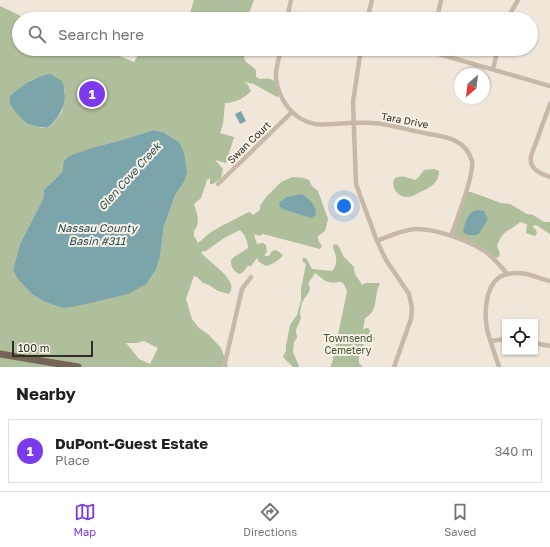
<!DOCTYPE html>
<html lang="en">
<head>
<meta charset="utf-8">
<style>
  :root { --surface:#fff; --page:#f2f2f2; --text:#202124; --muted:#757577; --line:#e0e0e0; --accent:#7c3aed }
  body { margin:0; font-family:"Golos Text",sans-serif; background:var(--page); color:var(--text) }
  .controls { position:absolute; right:12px; bottom:12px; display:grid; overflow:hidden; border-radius:0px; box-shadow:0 1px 3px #0004 }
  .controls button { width:36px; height:36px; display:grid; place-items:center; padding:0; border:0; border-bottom:1px solid var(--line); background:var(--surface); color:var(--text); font:20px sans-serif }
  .compass { position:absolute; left:454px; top:68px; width:36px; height:36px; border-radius:50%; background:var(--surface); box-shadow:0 1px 3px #0004; rotate:208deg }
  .scale { position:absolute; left:12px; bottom:10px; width:81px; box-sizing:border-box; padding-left:4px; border:2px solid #342c27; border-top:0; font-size:11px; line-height:14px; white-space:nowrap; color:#342c27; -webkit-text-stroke:3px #f8f1e6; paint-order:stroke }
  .you { position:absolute; left:344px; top:206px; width:14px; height:14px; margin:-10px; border:3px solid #fff; border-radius:50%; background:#1a73e8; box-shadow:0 0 0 6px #1a73e833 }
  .badge { display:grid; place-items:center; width:26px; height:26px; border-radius:50%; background:var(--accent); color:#fff; font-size:13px; font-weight:700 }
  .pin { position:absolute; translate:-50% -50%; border:2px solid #fff; box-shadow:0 1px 4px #0006 }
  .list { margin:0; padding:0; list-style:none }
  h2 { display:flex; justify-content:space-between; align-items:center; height:52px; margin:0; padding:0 16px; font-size:17px }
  h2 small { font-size:13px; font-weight:400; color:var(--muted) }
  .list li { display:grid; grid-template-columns:26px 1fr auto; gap:12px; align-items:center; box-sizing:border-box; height:64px; margin:0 8px 8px; padding:0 8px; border:1px solid var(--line); border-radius:0px }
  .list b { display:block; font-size:15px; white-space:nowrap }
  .list p { margin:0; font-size:13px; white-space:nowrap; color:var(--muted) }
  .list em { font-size:13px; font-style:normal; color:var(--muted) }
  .icon { flex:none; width:22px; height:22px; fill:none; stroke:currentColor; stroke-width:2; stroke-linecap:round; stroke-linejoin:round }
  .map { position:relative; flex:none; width:550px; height:367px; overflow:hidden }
  .search { position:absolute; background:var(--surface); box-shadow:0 1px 3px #0004; left:12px; right:12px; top:12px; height:44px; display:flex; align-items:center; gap:10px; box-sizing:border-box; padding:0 14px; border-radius:22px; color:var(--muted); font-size:15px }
  .sheet { height:124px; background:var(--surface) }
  nav { display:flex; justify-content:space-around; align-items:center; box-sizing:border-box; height:56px; border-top:1px solid var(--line); background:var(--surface); font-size:11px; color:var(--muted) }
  nav a { display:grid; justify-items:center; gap:2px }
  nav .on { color:var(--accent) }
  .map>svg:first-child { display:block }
  .green { fill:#afbe9b; fill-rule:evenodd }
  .water { fill:#7ba5ab }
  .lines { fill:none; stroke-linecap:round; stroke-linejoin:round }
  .minor { stroke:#c7b8a7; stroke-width:4.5 }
  .primary { stroke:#756559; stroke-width:7 }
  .labels { text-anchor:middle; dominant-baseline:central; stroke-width:4; stroke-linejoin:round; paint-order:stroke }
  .street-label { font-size:10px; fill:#342c27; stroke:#f8f1e6 }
  .park-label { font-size:10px; fill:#40512c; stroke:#f8f1e6 }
  .water-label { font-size:11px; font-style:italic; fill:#1f4b53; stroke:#f8f1e6 }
</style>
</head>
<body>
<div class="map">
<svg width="550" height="367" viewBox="0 0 550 367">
  <rect width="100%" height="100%" fill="#f0e7da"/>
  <path class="green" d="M194,0H254L247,19H188Z
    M0,6L27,19H19V49H103L134,62L140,51L144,49H246C241,65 248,61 256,70V77L260,79C275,77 277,82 279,96L277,97L254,84L244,82L248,85L251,91C245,98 235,103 225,103L223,124L220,133L234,137L226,163L215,160L223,169L221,178L213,184H210V178L207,180L201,198L194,204C197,214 201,223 194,231V236L198,243C203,240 207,234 213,231C224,224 236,219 247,213L250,212L253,215L260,210V206L266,197L281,182L293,177L304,178L309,180L312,186L318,191L328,219L325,231L318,236V240L322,246L320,249L263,234L259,236L254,234L257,244L263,243L266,245L267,252L264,255L266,256H269L272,251L276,250L283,255C279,261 273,264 266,266L259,262L257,258L251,266H248L242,273L239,274C233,271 231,267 231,260L234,257L248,248C248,242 245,235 240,230L224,238L206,251L201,252C207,262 241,280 229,294L218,291L209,285L203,283L197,277L194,276L186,299L192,319L199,328L209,335L221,348L228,367H0ZM45,75L65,90L62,112L51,126L42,128L30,124L29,81ZM154,130L163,132L179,142L184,182L175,195L164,226L160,256L63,308L45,302L33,295L13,270L20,244L43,199L44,190L62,172L63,165L98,146L115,142ZM144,341L158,348L150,364L139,359L126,343H137Z
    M434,169L439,171C439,183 430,188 420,192C416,194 412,197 408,197C398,198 391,188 394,179C402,174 407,178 415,180L418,178L424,170Z
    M465,192H471L501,203L510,204L527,214L533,215L544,222H550V234L536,225L532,226L536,230L537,233L535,236L526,233L527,224L520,222C508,233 504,228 497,246L500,254L498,258L451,236Z
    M334,244L338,245L344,257L354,267C353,275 359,278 362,285L365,283H380C379,286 377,289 377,292C375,302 376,313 365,318L363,330L366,328H368L375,339L373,342C371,342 369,341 367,342C362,343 358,359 359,363L363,367H330L332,363L347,292C342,275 338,285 329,282C323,281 320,276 315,273L308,284L310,287L309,292L302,302L300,313L301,318L296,330L297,338L294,342L293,352L299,366L298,367H293L283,357L284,354L286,351V346L290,325L297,315L301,300V289L306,264L302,261L303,258H306L312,269L332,271C339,263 336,256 333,247Z"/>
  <path class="water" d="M50,74L62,81C67,94 65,108 56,119C54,121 52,125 50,126C45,129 34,126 29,124C20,119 15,111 10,104V96C21,86 35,76 50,74Z
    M241,111L246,121L240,124L235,114Z
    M154,130L163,132L179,142L184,153L187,172L184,182L175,195L164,226L160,256L156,269L146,284L128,294L77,306L63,308L45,302L33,295L18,279L13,270L20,244L43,199L44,190L62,172L64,161L69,156L98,146L115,142Z
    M302,194C310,200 316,204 316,215L311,218L283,209L279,206L280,202L287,197Z
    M477,210L484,211L488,219L479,234C473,236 468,236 463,232C465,224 467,212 477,210Z"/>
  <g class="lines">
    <path class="minor" d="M287,19L291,0
      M367,19L372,0
      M437,19L441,0
      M507,19L518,0
      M281,49C279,59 275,69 276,79C279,100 293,120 315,124C321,125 327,124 333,124C346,123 359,122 372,123C392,124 410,131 429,134C447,137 466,140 472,161C475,173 456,222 451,236
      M361,49L353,102L356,184L377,241L386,260L409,294L412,308L411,319L394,367
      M415,49L439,54L550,86
      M493,69L498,49
      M550,104L531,156C529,169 539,173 550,177
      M218,184L292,112
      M377,241C389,236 402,230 415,229C435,228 466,240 483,250C492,256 500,265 507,274
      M491,341L505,339
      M535,343L550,346
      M224,367L242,289L251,277
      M499,367C495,354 490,342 487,329C484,311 485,278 508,274C522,270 537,278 550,281"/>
    <path class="primary" d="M0,354L78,367"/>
  </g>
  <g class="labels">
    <g class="street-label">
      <text transform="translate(405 120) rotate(11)">Tara Drive</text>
      <text transform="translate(249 142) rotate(-44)">Swan Court</text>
    </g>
    <g class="park-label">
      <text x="348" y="338">Townsend<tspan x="348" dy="12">Cemetery</tspan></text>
    </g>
    <g class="water-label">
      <text transform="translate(129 176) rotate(-48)">Glen Cove Creek</text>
      <text x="97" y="227">Nassau County<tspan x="97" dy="13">Basin #311</tspan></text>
    </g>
  </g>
</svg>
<div class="controls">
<button><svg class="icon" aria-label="locate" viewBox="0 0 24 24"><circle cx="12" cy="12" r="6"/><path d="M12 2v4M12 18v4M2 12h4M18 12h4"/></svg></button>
</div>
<svg class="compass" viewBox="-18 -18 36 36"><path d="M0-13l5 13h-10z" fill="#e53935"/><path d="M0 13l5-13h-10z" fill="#757577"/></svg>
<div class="scale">100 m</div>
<div class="you"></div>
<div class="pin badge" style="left:92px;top:94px">1</div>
<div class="search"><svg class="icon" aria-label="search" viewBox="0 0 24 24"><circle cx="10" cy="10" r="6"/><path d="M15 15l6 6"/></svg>Search here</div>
</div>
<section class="sheet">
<h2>Nearby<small></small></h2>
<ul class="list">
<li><span class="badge">1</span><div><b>DuPont-Guest Estate</b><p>Place</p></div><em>340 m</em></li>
</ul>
</section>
<nav>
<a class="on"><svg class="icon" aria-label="map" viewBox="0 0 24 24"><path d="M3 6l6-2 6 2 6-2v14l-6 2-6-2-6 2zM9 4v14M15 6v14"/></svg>Map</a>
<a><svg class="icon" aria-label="directions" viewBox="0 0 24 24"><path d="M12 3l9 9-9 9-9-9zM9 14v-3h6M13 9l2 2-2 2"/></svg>Directions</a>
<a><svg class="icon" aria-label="saved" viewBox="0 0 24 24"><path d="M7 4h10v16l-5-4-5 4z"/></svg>Saved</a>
</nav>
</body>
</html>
